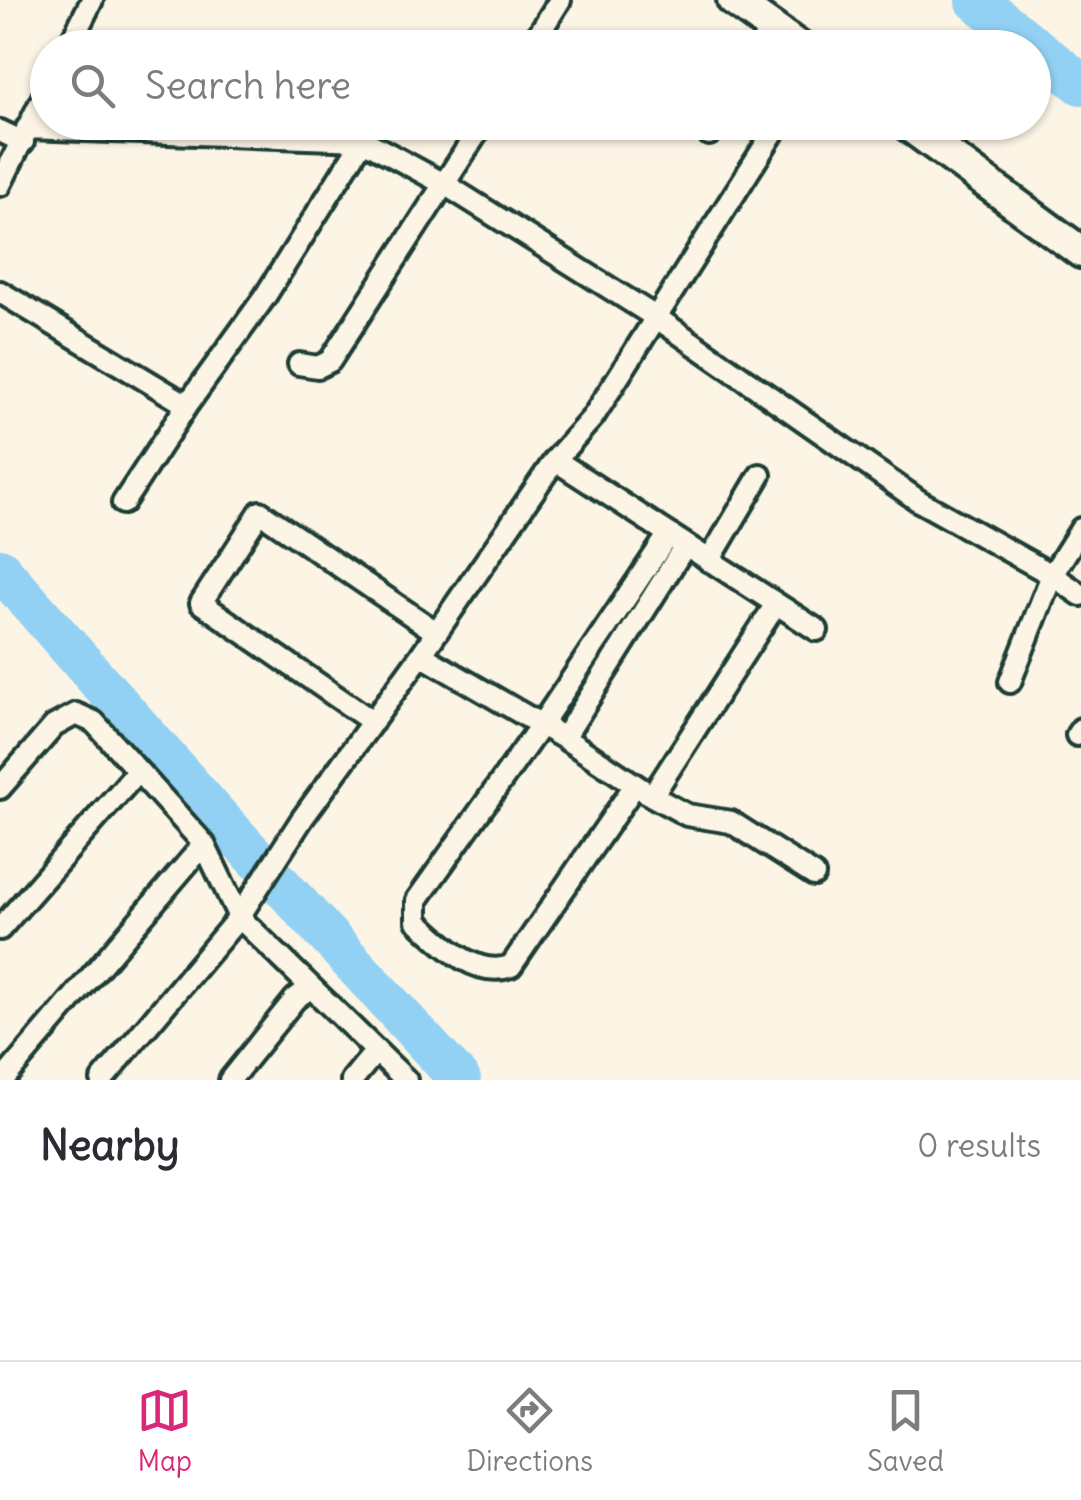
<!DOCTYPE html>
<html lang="en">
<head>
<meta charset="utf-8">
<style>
  :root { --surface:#fff; --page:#f2f2f3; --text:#2b2b33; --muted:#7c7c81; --line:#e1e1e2; --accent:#db2777 }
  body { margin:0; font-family:Delius,sans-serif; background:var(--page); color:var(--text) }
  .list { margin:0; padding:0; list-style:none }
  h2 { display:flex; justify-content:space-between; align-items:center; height:130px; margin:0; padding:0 40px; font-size:42px }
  h2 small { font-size:32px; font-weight:400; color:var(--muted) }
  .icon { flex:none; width:55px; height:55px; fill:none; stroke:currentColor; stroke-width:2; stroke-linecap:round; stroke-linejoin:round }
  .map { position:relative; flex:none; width:1081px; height:1080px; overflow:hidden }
  .search { position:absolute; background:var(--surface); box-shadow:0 2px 8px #0004; left:30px; right:30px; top:30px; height:110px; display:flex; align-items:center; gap:25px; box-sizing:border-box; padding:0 35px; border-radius:55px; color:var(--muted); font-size:38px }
  .sheet { height:280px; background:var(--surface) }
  nav { display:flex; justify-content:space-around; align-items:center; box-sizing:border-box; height:140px; border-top:2px solid var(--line); background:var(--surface); font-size:28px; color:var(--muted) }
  nav a { display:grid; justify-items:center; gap:5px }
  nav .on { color:var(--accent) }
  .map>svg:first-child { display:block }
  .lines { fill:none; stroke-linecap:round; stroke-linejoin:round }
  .river { stroke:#92d1f3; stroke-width:42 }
  .minor-casing { stroke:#1f3d34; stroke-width:28 }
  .secondary-casing { stroke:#1f3d34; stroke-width:38 }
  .minor { stroke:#fcf5e5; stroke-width:20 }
  .secondary { stroke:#fcf5e5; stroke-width:30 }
</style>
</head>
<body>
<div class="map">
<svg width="1081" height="1080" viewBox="0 0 1081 1080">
  <rect width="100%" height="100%" fill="#fcf5e5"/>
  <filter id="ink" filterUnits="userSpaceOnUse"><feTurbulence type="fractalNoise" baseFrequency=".01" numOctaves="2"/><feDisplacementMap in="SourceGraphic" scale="20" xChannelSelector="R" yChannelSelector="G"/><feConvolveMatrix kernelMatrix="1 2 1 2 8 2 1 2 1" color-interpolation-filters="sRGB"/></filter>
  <g filter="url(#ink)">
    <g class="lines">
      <path class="river" d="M976,0L1081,84
        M0,569L213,811L460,1080"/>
      <g class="minor-casing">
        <path id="minor" d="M68,48L92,0
          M530,48L560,0
          M759,48L770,28
          M27,128L363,140L446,185L657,318L919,501L1052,575L1081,595
          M0,131L23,142
          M709,134L716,122
          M0,185L48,87
          M0,292L187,405L123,503
          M299,364L318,367L330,361L484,122
          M187,405L264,298L363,140
          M555,460L817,630
          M709,561L760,475
          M421,655L564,738L652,796L687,815L731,822L814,875
          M1010,682L1052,575L1081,529
          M373,722L201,603L260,512L436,632
          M1077,735L1081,729
          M564,738L685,546
          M635,785L511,966C475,979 441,943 417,921V900L541,725L668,535
          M0,788L54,726L76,714L94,722L204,844L239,917L311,987
          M652,796L776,604
          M0,929L138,771
          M3,1080L204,844
          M102,1080L239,917L302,819L421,655L555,460L593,417L780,122
          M230,1080L295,999L311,987L406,1080
          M352,1080L376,1051"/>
      </g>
      <g class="secondary-casing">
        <path id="secondary" d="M733,0L800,48
          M904,122L1081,252"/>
      </g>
      <use href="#minor" class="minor"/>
      <use href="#secondary" class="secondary"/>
    </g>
  </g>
</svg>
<div class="search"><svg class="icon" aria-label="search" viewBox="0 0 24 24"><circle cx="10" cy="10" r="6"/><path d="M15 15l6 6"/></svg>Search here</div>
</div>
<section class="sheet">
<h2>Nearby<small>0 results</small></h2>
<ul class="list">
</ul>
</section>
<nav>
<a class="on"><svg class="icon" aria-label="map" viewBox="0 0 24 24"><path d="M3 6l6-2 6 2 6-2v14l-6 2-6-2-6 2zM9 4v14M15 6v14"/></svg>Map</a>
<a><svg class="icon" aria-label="directions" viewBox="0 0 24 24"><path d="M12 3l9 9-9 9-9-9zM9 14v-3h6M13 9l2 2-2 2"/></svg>Directions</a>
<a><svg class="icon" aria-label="saved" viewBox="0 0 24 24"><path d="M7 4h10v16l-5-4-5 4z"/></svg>Saved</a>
</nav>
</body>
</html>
